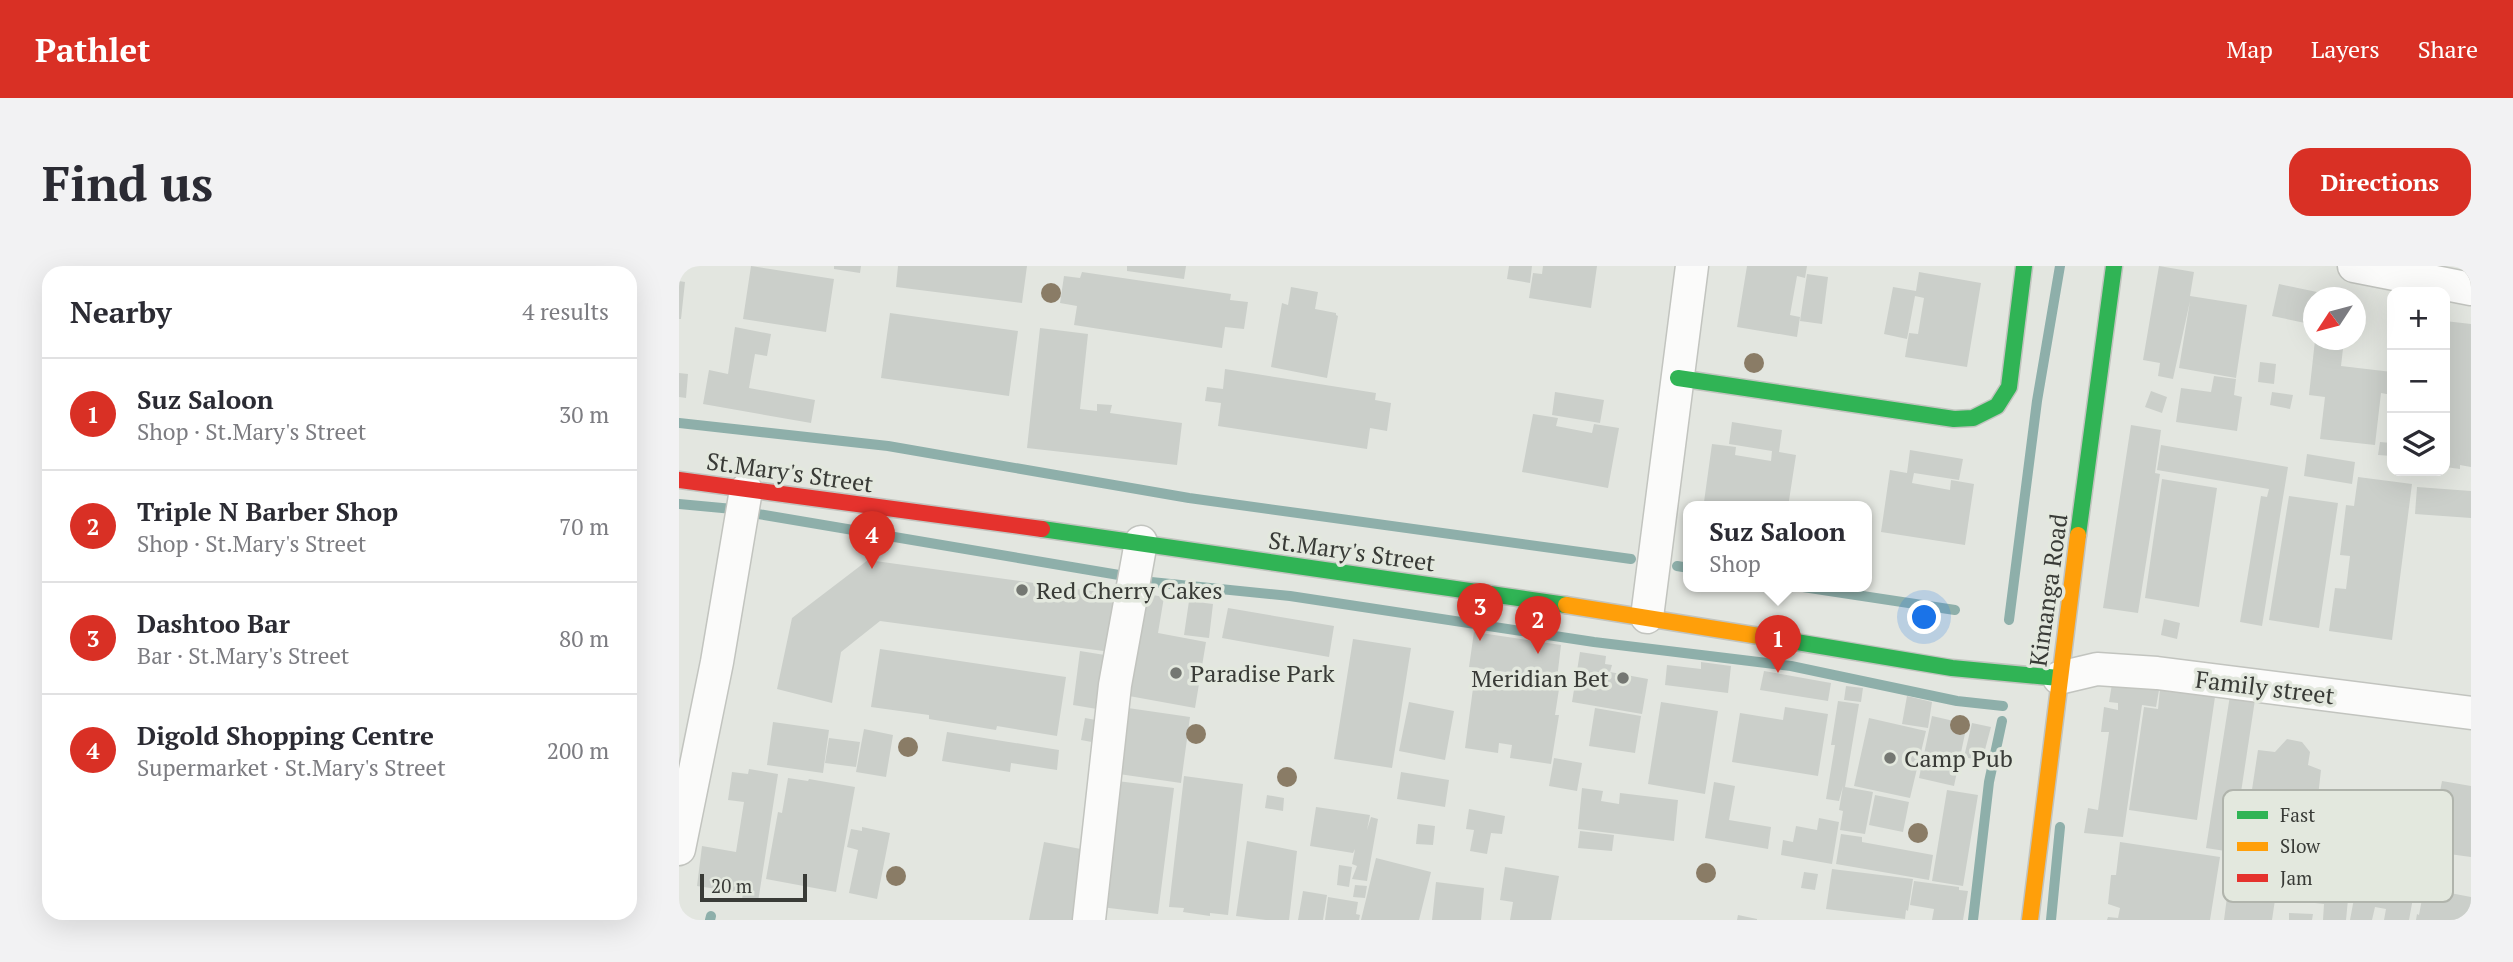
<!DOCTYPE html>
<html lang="en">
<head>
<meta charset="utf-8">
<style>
  :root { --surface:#fff; --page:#f2f2f3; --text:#2b2b33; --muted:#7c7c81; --line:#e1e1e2; --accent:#d93025 }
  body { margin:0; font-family:"PT Serif",serif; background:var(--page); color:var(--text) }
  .controls { position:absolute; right:21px; top:21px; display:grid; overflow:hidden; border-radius:14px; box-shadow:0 7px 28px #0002 }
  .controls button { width:63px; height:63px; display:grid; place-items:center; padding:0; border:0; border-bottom:2px solid var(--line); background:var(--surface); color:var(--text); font:35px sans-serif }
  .compass { position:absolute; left:1624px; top:21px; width:63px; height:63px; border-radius:50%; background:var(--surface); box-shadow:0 7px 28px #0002; rotate:234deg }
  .scale { position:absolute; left:21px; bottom:18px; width:107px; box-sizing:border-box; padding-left:7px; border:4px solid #393b37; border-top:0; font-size:19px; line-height:24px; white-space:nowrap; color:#393b37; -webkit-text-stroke:5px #e3e8de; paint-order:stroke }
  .you { position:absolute; left:1246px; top:352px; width:24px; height:24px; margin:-18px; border:5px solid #fff; border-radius:50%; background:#1a73e8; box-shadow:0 0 0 10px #1a73e833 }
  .badge { display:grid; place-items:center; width:46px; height:46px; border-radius:50%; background:var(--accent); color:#fff; font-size:23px; font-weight:700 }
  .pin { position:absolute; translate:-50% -58px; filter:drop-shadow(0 2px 4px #0008) }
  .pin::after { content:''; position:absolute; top:37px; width:24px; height:21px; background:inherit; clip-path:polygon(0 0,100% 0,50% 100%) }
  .popup { position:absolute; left:1004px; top:235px; width:189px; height:91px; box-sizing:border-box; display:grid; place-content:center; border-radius:14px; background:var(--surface); filter:drop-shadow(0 2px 5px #0005); font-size:23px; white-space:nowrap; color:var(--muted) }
  .popup b { font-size:26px; color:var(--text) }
  .popup::after { content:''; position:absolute; left:50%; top:100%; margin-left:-14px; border:14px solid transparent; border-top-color:var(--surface) }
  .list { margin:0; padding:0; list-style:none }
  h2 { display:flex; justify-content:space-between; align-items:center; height:91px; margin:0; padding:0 28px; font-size:30px }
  h2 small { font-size:23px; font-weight:400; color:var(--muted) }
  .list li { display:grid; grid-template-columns:46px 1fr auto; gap:21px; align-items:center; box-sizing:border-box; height:112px; padding:0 28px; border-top:2px solid var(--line) }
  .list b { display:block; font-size:26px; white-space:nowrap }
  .list p { margin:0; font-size:23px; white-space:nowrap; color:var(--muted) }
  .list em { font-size:23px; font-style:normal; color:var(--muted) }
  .icon { flex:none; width:38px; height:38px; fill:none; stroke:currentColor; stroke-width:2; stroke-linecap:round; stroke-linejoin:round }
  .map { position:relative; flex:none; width:1792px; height:654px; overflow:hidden; border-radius:21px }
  header { display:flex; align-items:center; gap:42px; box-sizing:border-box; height:98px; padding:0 35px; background:var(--accent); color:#fff }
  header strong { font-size:33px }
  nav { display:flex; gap:38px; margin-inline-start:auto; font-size:24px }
  .intro { display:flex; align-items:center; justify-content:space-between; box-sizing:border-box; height:168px; padding:0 42px }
  h1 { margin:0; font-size:49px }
  .button { padding:18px 32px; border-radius:21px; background:var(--accent); color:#fff; font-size:24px; font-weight:700 }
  main { display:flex; gap:42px; padding:0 42px }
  aside { flex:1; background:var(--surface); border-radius:21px; box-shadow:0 7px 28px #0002 }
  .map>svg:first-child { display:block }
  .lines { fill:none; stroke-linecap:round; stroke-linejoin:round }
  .stream { stroke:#8eafaa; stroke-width:10 }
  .building { fill:#cbcfca }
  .street-casing { stroke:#c2c4bf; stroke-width:35 }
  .fast-casing { stroke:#c2c4bf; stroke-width:19 }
  .slow-casing { stroke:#c2c4bf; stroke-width:19 }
  .jam-casing { stroke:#c2c4bf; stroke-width:19 }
  .street { stroke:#fbfbfa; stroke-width:32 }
  .fast { stroke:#30b455; stroke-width:16 }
  .slow { stroke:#ff9f0a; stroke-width:16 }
  .jam { stroke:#e5322d; stroke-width:16 }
  .tree { fill:#8a7c66 }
  .poi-dot { fill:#747772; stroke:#e3e8de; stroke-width:2.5 }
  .labels { text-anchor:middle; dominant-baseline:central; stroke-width:7; stroke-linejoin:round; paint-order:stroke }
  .street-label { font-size:24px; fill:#393b37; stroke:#e3e8de }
  .poi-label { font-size:24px; fill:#393b37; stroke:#e3e8de; text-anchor:start }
  .key { fill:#e3e8de; stroke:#b0b4ac; stroke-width:2 }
  .key-label { font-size:19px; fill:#393b37 }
</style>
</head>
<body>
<header>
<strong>Pathlet</strong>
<nav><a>Map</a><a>Layers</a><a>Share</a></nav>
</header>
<div class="intro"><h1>Find us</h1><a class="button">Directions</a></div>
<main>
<aside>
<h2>Nearby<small>4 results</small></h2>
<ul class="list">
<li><span class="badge">1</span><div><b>Suz Saloon</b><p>Shop · St.Mary's Street</p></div><em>30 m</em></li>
<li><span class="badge">2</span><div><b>Triple N Barber Shop</b><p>Shop · St.Mary's Street</p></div><em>70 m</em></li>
<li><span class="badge">3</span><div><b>Dashtoo Bar</b><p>Bar · St.Mary's Street</p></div><em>80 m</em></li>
<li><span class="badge">4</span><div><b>Digold Shopping Centre</b><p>Supermarket · St.Mary's Street</p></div><em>200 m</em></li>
</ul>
</aside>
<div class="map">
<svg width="1792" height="654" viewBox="0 0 1792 654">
  <rect width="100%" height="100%" fill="#e3e6e0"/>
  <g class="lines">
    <path class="stream" d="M0,157L209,180L510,232L952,293
      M0,238L54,243
      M73,247L440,309
      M998,300L1010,302
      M472,316L611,330L915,376L1112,400L1278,435L1324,440
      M1124,321L1276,344
      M1330,354L1358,135L1381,0
      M31,654L32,650
      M1294,654L1310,516L1323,455
      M1372,654L1381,561"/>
  </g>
  <path class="building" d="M72,0L155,13L147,66L64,53Z
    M155,0H182L181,7L155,3Z
    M219,0H348L343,37L217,21Z
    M448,0H507L505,13L448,5Z
    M830,0H853L851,17L828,13Z
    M864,0H918L912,42L850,32L854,7L863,8Z
    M1068,0H1128L1126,12L1118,10L1111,49L1121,51L1118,71L1058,61Z
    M1480,0L1515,6L1511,30L1568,39L1557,112L1500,102L1511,35L1494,113L1479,110L1481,97L1464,94Z
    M403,6L552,28L551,34L569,36L565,63L546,61L543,82L395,59L398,40L381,37L385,10L401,12Z
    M1240,6L1302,17L1288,101L1226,91L1230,67L1239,68L1245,32L1236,30L1228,73L1205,68L1214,21L1237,25Z
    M1128,8L1149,11L1143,58L1121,55Z
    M0,15L6,16L2,53H0Z
    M1600,18L1638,26L1634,32L1631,58L1593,50Z
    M612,21L639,26L636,43L657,47V49L659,50L648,112L592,101L603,37L609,39Z
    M211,47L339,65L330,130L202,112Z
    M1766,55L1792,58V201L1781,199V203L1766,201Z
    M56,61L92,68L88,90L76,88L70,122L136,134L132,157L24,138L30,104L49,108Z
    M361,62L409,68L401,143L418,145V138L433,139L431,147L503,157L498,199L348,182Z
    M1636,74H1665L1662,100L1713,106V129L1702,127L1696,179L1641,173L1646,131L1630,129Z
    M1581,96L1597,98L1595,118L1579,116Z
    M546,103L697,127L696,134L712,137L708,165L691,162L688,183L539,160L542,137L526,135L528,121L544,123Z
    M0,107L9,108L7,132L0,131Z
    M1535,110L1557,113L1555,129L1563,131L1558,165L1497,156L1502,122L1532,126Z
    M1472,125L1488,131L1483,147L1466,141Z
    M876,126L925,134L921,157L873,149Z
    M1593,126L1614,129L1611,143L1591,139Z
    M854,148L879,152L877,160L913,167L915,158L940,162L929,222L843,206Z
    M1053,156L1103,164L1100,186L1117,189L1109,241H1057L1025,236L1033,178L1057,181L1056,189L1092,195L1093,185L1050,178Z
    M1452,159L1482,164L1476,207L1481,208L1459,347L1424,342Z
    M1701,176L1713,177V190L1699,189Z
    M1482,179L1609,201L1583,360L1561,356L1582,230L1588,231L1590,223L1478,204Z
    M1231,184L1284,193L1280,214L1235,207L1233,217L1271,224L1272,214L1295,218L1286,279L1202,266L1211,204L1228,207Z
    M1628,188L1676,196L1673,218L1625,210Z
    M1679,211L1733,218L1713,374L1650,365L1656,322L1667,323L1671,290L1661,289L1667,239L1675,240Z
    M1483,213L1538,222L1520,341L1466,332Z
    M1738,221L1792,225V252L1736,248Z
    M1610,230L1659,237L1640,362L1590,354Z
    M189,294L441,329L432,386L201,355L162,386L153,437L98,423L113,352Z
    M457,326L485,331L479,367L527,376L516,442L439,428Z
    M510,335L534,338L530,372L505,369Z
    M549,342L655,360L650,391L543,372Z
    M1485,353L1501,357L1498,373L1482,369Z
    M795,366L882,379L878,413L790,401Z
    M674,373L732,382L713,502L655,493Z
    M201,383L387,411L378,470L318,460L317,464L250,453V449L192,441Z
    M401,385L432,390L424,444L394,439Z
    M901,386L927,390L926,398L933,399L931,406L969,413L963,448L893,436Z
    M1022,396L1052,400L1049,427L986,419L988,399L1022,403Z
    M1085,405L1152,417L1149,435L1081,424Z
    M1435,406L1482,413L1477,441L1463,439L1444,571L1405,567L1409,542L1419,544L1430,466H1422L1425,441L1439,444V437L1430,436Z
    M795,415L844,423L846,417L880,423L876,449H880L872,498L831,492L833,479L820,477L819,487L786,482Z
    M1167,420L1184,422L1182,436L1165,434Z
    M1511,420L1537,424L1518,554L1450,544L1465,441L1479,443L1481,423L1510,428Z
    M1552,423L1577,427L1553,586L1527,582Z
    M1228,430L1253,436L1249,462L1223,458Z
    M1159,435L1180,438L1166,521L1194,526L1186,568L1161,564L1164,545L1160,544L1164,520L1160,535L1147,533L1156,479H1152Z
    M730,436L775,445L766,494L720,485Z
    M982,436L1039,445L1026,528L969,518Z
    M442,441L511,451L502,517L433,507Z
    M1106,441L1149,448L1139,510L1053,496L1061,447L1104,454Z
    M916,442L962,450L956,487L910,480Z
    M1253,450L1288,458L1275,520L1240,512Z
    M406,452L422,455L418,477L402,474Z
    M1190,452L1247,465L1231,532L1175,520Z
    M94,456L150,464L144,507L88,499Z
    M1293,457L1312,461L1303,495L1285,491Z
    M185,463L214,469L207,511L177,506Z
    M268,466L380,484L378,504L332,497L331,506L263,495Z
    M150,472L181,476L177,501L146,497Z
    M1608,473L1623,476L1631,486L1629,499L1642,504L1637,548L1614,545L1613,549L1602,547L1601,555L1569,550L1579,484L1596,486Z
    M875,492L903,497L898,525L870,520Z
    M70,503L99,508L79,636L63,633L64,627L18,620L23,580L57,586L65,536L49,534L53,506L69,508Z
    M722,506L770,514L766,541L718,533Z
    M505,510L564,518L549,649L531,647V650L504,646L505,642L490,641Z
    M109,512L129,515L130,513L176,521L157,626L87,613L99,546L103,547Z
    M438,515L495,522L479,648L422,641Z
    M1763,515L1792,520V591L1770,588V580L1757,578L1758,574L1738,572L1744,528L1760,531Z
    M1035,516L1056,520L1050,554L1092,561L1089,583L1026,572Z
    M903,522L924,525L922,535L940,538L941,527L999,534L995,575L899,563Z
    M1268,524L1299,529L1284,620L1253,615Z
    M588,529L605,532L604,545L586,542Z
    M1196,529L1230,536L1224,566L1190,559Z
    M637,541L691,549L688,564L692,551L699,553L688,615L673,613L678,600L673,598L676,583L674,587L631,580Z
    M790,543L826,550L823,568L812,567L808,588L791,585L795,564L787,563Z
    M1662,544L1699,549L1698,554L1715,557L1709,600L1698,598L1697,605L1654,598Z
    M1140,552L1160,556L1153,598L1102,589L1104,574L1114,576L1117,560L1138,564Z
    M739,558L756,560L754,579L737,578Z
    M183,561L211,567L198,633L170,627L179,584L168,581L172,563L183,565Z
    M901,565L935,569L933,585L899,582Z
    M1162,568L1183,571V576L1254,589L1250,614L1157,598Z
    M568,575L618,585L610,654H587L557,650Z
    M365,576L407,584L393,654H350Z
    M1441,576L1541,591L1531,654H1428L1429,651L1439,652L1441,642L1429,638L1432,609H1437Z
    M697,592L752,606L740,654H682Z
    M1553,593L1601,600L1593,654H1545Z
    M660,599L673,601L670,621L658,619Z
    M826,601L880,610L872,654H831L834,636L821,634Z
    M1153,603L1234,613L1229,645L1227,644L1226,653L1147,643Z
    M1125,606L1139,608L1136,624L1122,622Z
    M1620,608L1671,613L1667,654H1644L1645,638L1617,635Z
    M1679,611L1736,621L1730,654H1705L1707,643L1696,641L1693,654H1671Z
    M1235,615L1280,621V624L1289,625L1284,654H1253L1255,643L1231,639Z
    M757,616L805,622L802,654H753Z
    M676,619L688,620L686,632L674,631Z
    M1745,622L1792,631V654H1737L1738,648L1740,649Z
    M624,625L648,629L644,654H619Z
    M649,631L679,636L677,648L681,649L680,654H646Z
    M1610,647L1634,648L1633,654H1610Z
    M1059,649L1078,653V654H1058Z"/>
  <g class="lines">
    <g class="street-casing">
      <path id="street" d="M1675,0L1792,23
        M968,351L1013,0
        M1380,412L1418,403L1478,407L1792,447
        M0,583L38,396L67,224
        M410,654L436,419L462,276"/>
    </g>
    <g class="fast-casing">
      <path id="fast" d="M999,112L1275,153L1294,152L1318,140L1330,121L1345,0
        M363,263L887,339
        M1399,269L1435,0
        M1099,373L1273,402L1380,412"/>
    </g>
    <g class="slow-casing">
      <path id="slow" d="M887,339L1099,373
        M1351,654L1399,269"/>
    </g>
    <g class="jam-casing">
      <path id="jam" d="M0,214L363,263"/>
    </g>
    <use href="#street" class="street"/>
    <use href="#fast" class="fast"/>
    <use href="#slow" class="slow"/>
    <use href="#jam" class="jam"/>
  </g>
  <g class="tree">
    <circle cx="372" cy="27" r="10"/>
    <circle cx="1075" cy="97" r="10"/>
    <circle cx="1281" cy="459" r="10"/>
    <circle cx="517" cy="468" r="10"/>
    <circle cx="229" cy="481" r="10"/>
    <circle cx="608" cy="511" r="10"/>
    <circle cx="1239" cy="567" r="10"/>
    <circle cx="1027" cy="607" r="10"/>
    <circle cx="217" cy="610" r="10"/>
  </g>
  <g class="poi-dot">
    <circle cx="343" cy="324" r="7"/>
    <circle cx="497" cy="407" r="7"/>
    <circle cx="944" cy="412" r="7"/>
    <circle cx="1211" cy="492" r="7"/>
  </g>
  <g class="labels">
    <g class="street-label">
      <text transform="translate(111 206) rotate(8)">St.Mary's Street</text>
      <text transform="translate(673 285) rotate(8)">St.Mary's Street</text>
      <text transform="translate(1369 324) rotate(-82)">Kimanga Road</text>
      <text transform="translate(1586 421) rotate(7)">Family street</text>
    </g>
    <g class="poi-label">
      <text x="357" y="324">Red Cherry Cakes</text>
      <text x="511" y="407">Paradise Park</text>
      <text x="930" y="412" text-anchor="end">Meridian Bet</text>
      <text x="1225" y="492">Camp Pub</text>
    </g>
  </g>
  <rect x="1544" y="524" width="230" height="112" rx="10" class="key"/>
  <rect x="1558" y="545" width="31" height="8" fill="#30b455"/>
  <rect x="1558" y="576" width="31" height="9" fill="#ff9f0a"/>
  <rect x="1558" y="608" width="31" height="8" fill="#e5322d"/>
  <g class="key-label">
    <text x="1601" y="556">Fast</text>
    <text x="1601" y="587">Slow</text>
    <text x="1601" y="619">Jam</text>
  </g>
</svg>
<div class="controls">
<button>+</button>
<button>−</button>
<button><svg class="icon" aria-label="layers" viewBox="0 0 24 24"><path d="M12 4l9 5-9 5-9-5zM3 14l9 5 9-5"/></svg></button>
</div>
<svg class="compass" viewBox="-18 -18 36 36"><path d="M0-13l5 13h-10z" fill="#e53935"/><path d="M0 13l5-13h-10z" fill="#7c7c81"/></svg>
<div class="scale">20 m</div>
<div class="you"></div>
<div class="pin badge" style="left:1099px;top:407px">1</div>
<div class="popup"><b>Suz Saloon</b>Shop</div>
<div class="pin badge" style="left:859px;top:388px">2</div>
<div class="pin badge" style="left:801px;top:375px">3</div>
<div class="pin badge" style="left:193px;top:303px">4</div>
</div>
</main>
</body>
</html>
